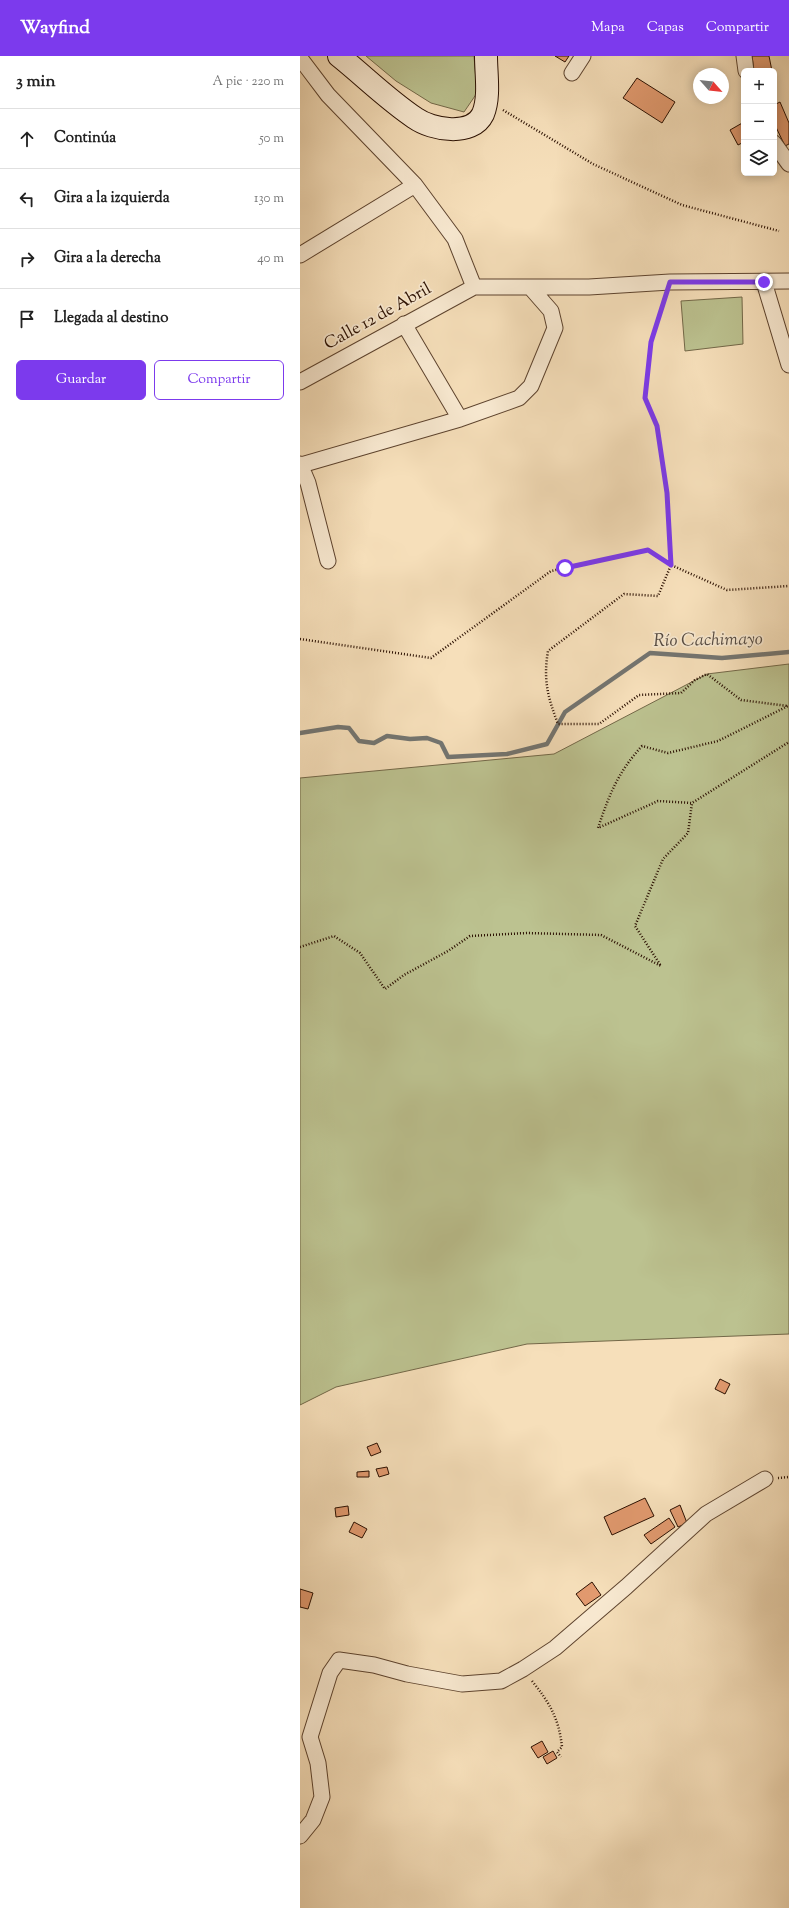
<!DOCTYPE html>
<html lang="es">
<head>
<meta charset="utf-8">
<style>
  :root { --surface:#fff; --page:#f2f2f2; --text:#222; --muted:#767676; --line:#e0e0e0; --accent:#7c3aed }
  body { margin:0; font-family:"Sorts Mill Goudy",serif; background:var(--page); color:var(--text) }
  .controls { position:absolute; right:12px; top:12px; display:grid; overflow:hidden; border-radius:6px; box-shadow:0 2px 10px #0003 }
  .controls button { width:36px; height:36px; display:grid; place-items:center; padding:0; border:0; border-bottom:1px solid var(--line); background:var(--surface); color:var(--text); font:20px sans-serif }
  .compass { position:absolute; left:393px; top:12px; width:36px; height:36px; border-radius:50%; background:var(--surface); box-shadow:0 2px 10px #0003; rotate:117deg }
  .stop { position:absolute; width:12px; height:12px; margin:-9px; border:3px solid #7c3aed; border-radius:50%; background:#fff }
  .stop.end { background:#7c3aed; border-color:#fff; box-shadow:0 1px 4px #0008 }
  .list { margin:0; padding:0; list-style:none }
  h2 { display:flex; justify-content:space-between; align-items:center; height:52px; margin:0; padding:0 16px; font-size:17px }
  h2 small { font-size:13px; font-weight:400; color:var(--muted) }
  .list li { display:grid; grid-template-columns:26px 1fr auto; gap:12px; align-items:center; box-sizing:border-box; height:60px; padding:0 16px; border-top:1px solid var(--line) }
  .list b { display:block; font-size:15px; white-space:nowrap }
  .list em { font-size:13px; font-style:normal; color:var(--muted) }
  .actions { display:flex; gap:8px; padding:12px 16px }
  .actions a { flex:1; padding:9px 0; border:1px solid var(--accent); border-radius:6px; text-align:center; font-size:14px; color:var(--accent) }
  .actions .main { background:var(--accent); color:#fff }
  .icon { flex:none; width:22px; height:22px; fill:none; stroke:currentColor; stroke-width:2; stroke-linecap:round; stroke-linejoin:round }
  .map { position:relative; flex:none; width:489px; height:1852px; overflow:hidden }
  header { display:flex; align-items:center; gap:24px; box-sizing:border-box; height:56px; padding:0 20px; background:var(--accent); color:#fff }
  header strong { font-size:19px }
  nav { display:flex; gap:22px; margin-inline-start:auto; font-size:14px }
  main { display:flex }
  aside { flex:1; background:var(--surface) }
  .map>svg:first-child { display:block }
  .green { fill:#bcc290; stroke:#736848 }
  .lines { fill:none; stroke-linecap:round; stroke-linejoin:round }
  .stream { stroke:#737571; stroke-width:4.5 }
  .building { fill:#e29a6f; stroke:#2a0f00 }
  .street-casing { stroke:#5d432e; stroke-width:17 }
  .secondary-casing { stroke:#2a0f00; stroke-width:24 }
  .path { stroke:#2a0f00; stroke-width:2.5; stroke-dasharray:1 2; stroke-linecap:butt }
  .street { stroke:#f9ead2; stroke-width:15 }
  .secondary { stroke:#f9ead2; stroke-width:22 }
  .route { stroke:#7c3aed; stroke-width:5 }
  .labels { text-anchor:middle; dominant-baseline:central; stroke-width:3.5; stroke-linejoin:round; paint-order:stroke }
  .street-label { font-size:17px; fill:#2a0f00; stroke:#f9ead2 }
  .water-label { font-size:18px; font-style:italic; fill:#544a42; stroke:#f9ead2 }
</style>
</head>
<body>
<header>
<strong>Wayfind</strong>
<nav><a>Mapa</a><a>Capas</a><a>Compartir</a></nav>
</header>
<main>
<aside>
<h2>3 min<small>A pie · 220 m</small></h2>
<ul class="list">
<li><svg class="icon" aria-label="ahead" viewBox="0 0 24 24"><path d="M12 20V5M6 11l6-6 6 6"/></svg><div><b>Continúa</b></div><em>50 m</em></li>
<li><svg class="icon" aria-label="left" viewBox="0 0 24 24"><path d="M17 20v-9H6M10 6l-5 5 5 5"/></svg><div><b>Gira a la izquierda</b></div><em>130 m</em></li>
<li><svg class="icon" aria-label="right" viewBox="0 0 24 24"><path d="M7 20v-9h11M14 6l5 5-5 5"/></svg><div><b>Gira a la derecha</b></div><em>40 m</em></li>
<li><svg class="icon" aria-label="arrive" viewBox="0 0 24 24"><path d="M6 21V4h12l-3 4 3 4H6"/></svg><div><b>Llegada al destino</b></div></li>
</ul>
<div class="actions"><a class="main">Guardar</a><a>Compartir</a></div>
</aside>
<div class="map">
<svg width="489" height="1852" viewBox="0 0 489 1852">
  <rect width="100%" height="100%" fill="#f6dfba"/>
  <filter id="stains"><feTurbulence type="fractalNoise" baseFrequency=".005" numOctaves="4"/><feColorMatrix values="0 0 0 0 .2 0 0 0 0 .09 0 0 0 0 .02 0 0 0 .5 -.17"/></filter>
  <radialGradient id="worn" r=".72"><stop offset=".6" stop-color="#630" stop-opacity="0"/><stop offset="1" stop-color="#630" stop-opacity=".3"/></radialGradient>
  <path class="green" d="M66,0H174L177,37L164,56L131,47L96,25Z
    M442,241L443,288L385,295L381,245Z
    M489,608V1278L227,1288L36,1331L0,1349V722L254,698L407,618Z"/>
  <g class="lines">
    <path class="stream" d="M0,677L38,671L49,672L59,685L74,687L87,680L110,683L127,682L141,687L148,701L207,698L247,688L265,656L350,597L422,602L489,596"/>
  </g>
  <path class="building" d="M255,0H269L265,6Z
    M452,0H469L472,15H454Z
    M337,22L375,46L362,67L323,42Z
    M480,46L489,67V88L485,90L474,67V49Z
    M444,66V86L438,89L430,74Z
    M420,1323L430,1328L425,1338L415,1333Z
    M77,1387L81,1396L71,1400L67,1391Z
    M87,1411L89,1418L79,1421L76,1413Z
    M69,1415V1421H57V1416Z
    M345,1442L354,1460L312,1479L304,1461Z
    M380,1449L387,1467L378,1471L370,1454Z
    M48,1450L49,1459L36,1461L35,1452Z
    M369,1462L375,1471L351,1488L344,1479Z
    M54,1466L67,1473L62,1482L49,1476Z
    M292,1526L301,1539L285,1550L276,1538Z
    M0,1533L13,1537L8,1553L0,1551Z
    M242,1685L248,1696L238,1702L231,1691Z
    M253,1695L257,1702L247,1708L243,1701Z"/>
  <g class="lines">
    <g class="street-casing">
      <path id="street" d="M444,0L446,15
        M0,2L28,39L115,129L155,183L174,231H289L370,226L489,225
        M272,17L283,0
        M474,87L489,108
        M0,199L115,129
        M464,226L489,309
        M104,268L160,363
        M0,326L174,231
        M0,408L8,427L28,505
        M1,409L160,363L219,342L231,330L255,272L251,255L230,231
        M0,1780L13,1764L22,1741L18,1707L10,1681L30,1617L39,1604L74,1609L107,1618L162,1628L201,1625L223,1613L255,1592L326,1531L406,1458L465,1423"/>
    </g>
    <g class="secondary-casing">
      <path id="secondary" d="M39,0C64,20 88,44 115,62C132,74 172,81 183,58C190,41 186,18 186,0"/>
    </g>
    <path class="path" d="M203,54L293,108L382,149L479,175
      M366,240L351,286L345,342L357,371L367,437L371,509L358,540L324,538L248,595C243,624 248,642 258,668H299L339,639L381,637L395,624L407,618L441,644L488,650L418,685L368,697L342,690C318,716 309,739 298,772L358,745L392,747L489,686
      M0,583L131,602L251,515L348,494L371,509L427,534L489,530
      M0,891L34,880L60,897L85,933L104,919L148,895L170,880L227,877L301,879L361,910L335,870L363,803L388,777L392,747
      M478,1422L489,1421
      M232,1625C249,1646 259,1662 262,1691L257,1696L261,1701"/>
    <use href="#street" class="street"/>
    <use href="#secondary" class="secondary"/>
  </g>
  <g class="lines">
    <path class="route" d="M265,512L348,494L371,509L367,437L357,370L345,342L351,286L370,226H464"/>
  </g>
  <g class="labels">
    <g class="street-label">
      <text transform="translate(78 261) rotate(-29)">Calle 12 de Abril</text>
    </g>
    <g class="water-label">
      <text transform="translate(408 585) rotate(-1)">Río Cachimayo</text>
    </g>
  </g>
  <rect width="100%" height="100%" filter="url(#stains)"/>
  <rect width="100%" height="100%" fill="url(#worn)"/>
</svg>
<div class="controls">
<button>+</button>
<button>−</button>
<button><svg class="icon" aria-label="layers" viewBox="0 0 24 24"><path d="M12 4l9 5-9 5-9-5zM3 14l9 5 9-5"/></svg></button>
</div>
<svg class="compass" viewBox="-18 -18 36 36"><path d="M0-13l5 13h-10z" fill="#e53935"/><path d="M0 13l5-13h-10z" fill="#767676"/></svg>
<div class="stop" style="left:265px;top:512px"></div>
<div class="stop end" style="left:464px;top:226px"></div>
</div>
</main>
</body>
</html>
